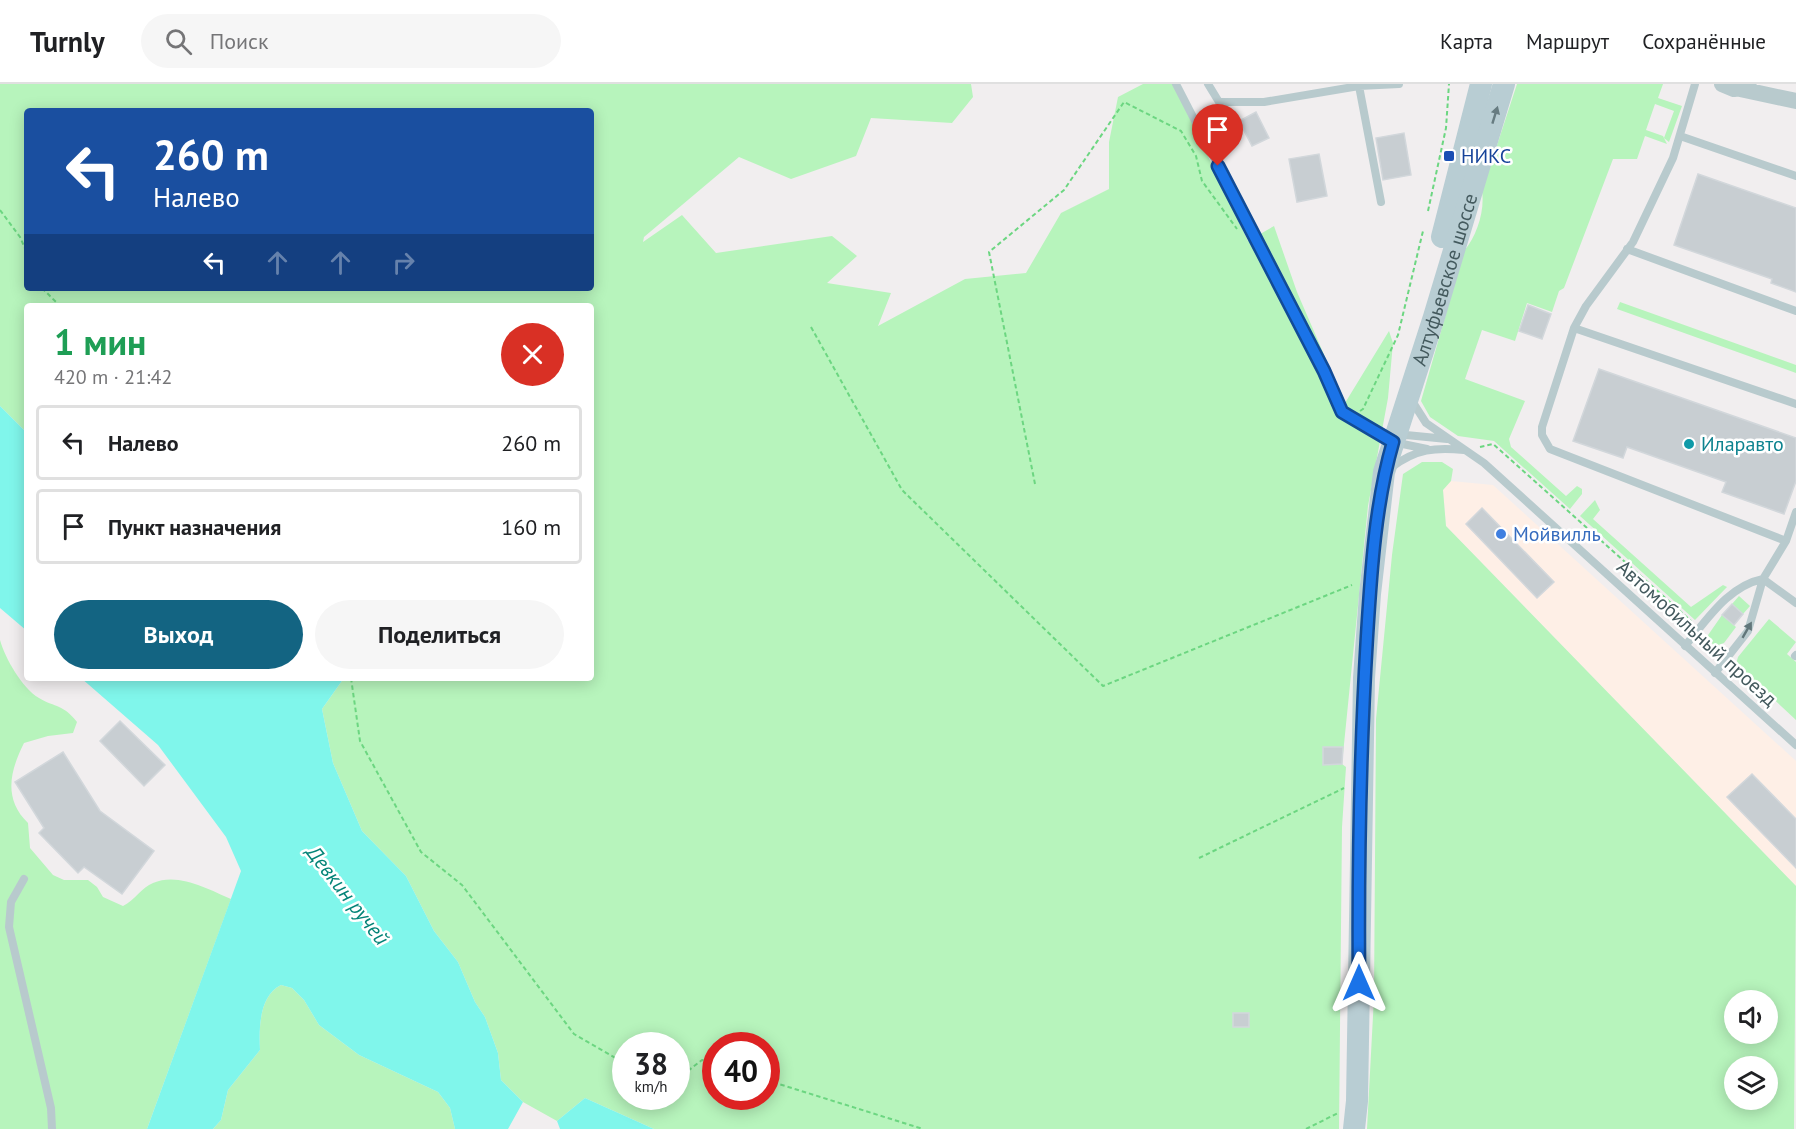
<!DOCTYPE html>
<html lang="ru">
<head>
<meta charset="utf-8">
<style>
	:root { --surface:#fff; --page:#f6f6f6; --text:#202124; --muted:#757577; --line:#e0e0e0; --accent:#136482 }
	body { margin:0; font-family:"PT Sans",sans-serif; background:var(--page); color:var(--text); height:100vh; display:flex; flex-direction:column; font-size:22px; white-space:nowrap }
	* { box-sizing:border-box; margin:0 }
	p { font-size:20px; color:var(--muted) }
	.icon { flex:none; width:33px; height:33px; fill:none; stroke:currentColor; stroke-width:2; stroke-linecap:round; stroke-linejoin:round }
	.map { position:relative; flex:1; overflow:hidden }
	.sheet { position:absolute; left:24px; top:219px; width:570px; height:378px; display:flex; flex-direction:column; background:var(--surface); border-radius:6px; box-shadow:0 3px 15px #0003 }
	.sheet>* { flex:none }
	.top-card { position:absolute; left:24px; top:24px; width:570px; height:183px; border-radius:6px; box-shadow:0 3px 15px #0003; background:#1a4fa0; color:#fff; overflow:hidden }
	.controls { position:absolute; left:1724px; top:906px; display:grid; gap:12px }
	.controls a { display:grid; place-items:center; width:54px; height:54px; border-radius:50%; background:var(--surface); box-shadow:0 3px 15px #0003; font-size:30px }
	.speed { position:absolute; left:612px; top:948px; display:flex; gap:12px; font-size:30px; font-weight:700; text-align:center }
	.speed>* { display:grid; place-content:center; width:78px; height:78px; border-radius:50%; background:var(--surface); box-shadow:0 3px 15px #0003; line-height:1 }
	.speed small { font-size:15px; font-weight:400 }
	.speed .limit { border:9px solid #d22; background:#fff; color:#111 }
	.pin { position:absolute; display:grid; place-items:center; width:51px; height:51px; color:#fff; margin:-62px -26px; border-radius:50% 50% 50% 0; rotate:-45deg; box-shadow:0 0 6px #0007 }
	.pin .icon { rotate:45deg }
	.me { position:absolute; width:66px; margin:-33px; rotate:0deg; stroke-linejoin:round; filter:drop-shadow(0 0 4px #0008) }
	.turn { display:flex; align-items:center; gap:21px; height:126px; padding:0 30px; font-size:27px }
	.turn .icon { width:78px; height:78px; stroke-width:2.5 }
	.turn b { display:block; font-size:42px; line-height:51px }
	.lanes { display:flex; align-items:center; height:57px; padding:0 30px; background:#0003; justify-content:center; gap:30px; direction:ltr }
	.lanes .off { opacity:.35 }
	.round { display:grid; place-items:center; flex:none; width:63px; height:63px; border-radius:32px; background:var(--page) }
	.head { display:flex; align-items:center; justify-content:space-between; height:102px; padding:0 30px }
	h1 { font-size:36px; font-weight:600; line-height:45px; color:#1e9e55 }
	.action { display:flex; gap:12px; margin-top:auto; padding:12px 30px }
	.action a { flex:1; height:69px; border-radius:36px; background:var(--accent); color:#fff; font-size:24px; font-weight:600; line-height:69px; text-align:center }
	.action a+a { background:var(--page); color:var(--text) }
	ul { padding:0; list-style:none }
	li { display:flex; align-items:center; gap:18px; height:75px; margin:0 12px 9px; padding:0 18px; border:3px solid var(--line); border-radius:6px }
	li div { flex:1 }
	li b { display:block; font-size:22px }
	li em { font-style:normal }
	header { display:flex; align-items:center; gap:36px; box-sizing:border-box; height:84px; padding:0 30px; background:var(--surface); border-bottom:2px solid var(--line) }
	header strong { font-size:28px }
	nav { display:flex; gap:33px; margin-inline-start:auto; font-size:21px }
	.search { width:420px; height:54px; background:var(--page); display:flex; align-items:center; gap:15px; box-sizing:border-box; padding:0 21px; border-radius:33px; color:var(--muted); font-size:22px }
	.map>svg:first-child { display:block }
	.commercial { fill:#feefe6 }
	.green { fill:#b7f4bc; fill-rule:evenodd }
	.water { fill:#80f6eb }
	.building { fill:#c8ced2; stroke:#d2d7db; stroke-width:1.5 }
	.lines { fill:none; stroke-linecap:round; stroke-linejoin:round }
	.path { stroke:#6cd681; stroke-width:2; stroke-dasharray:4.5 3; stroke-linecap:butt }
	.lane { stroke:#b8cacd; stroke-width:8 }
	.street { stroke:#b8cacd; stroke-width:16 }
	.secondary { stroke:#b8cdd3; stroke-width:22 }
	.oneway { fill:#677c81 }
	.oneway2 { fill:#61767a }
	.route-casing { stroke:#114b97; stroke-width:15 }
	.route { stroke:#1a73e8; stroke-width:10 }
	.transit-dot { fill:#1a4fb4; stroke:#fff; stroke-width:2 }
	.culture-dot { fill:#0f9aa8; stroke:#fff; stroke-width:2 }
	.shop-dot { fill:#3f7fe0; stroke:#fff; stroke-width:2 }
	.labels { text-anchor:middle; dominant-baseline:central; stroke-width:5; stroke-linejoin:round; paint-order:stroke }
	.transit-label { font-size:20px; fill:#164399; stroke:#fff; text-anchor:start }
	.street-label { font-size:20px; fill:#445a5e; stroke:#fff }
	.culture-label { font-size:20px; fill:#0d838f; stroke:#fff; text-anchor:start }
	.shop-label { font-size:20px; fill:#366cbe; stroke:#fff; text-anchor:start }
	.water-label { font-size:21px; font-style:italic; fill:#058478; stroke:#fff }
</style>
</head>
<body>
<header>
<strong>Turnly</strong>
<div class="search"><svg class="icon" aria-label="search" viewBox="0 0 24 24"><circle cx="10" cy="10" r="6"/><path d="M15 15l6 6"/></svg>Поиск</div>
<nav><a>Карта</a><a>Маршрут</a><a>Сохранённые</a></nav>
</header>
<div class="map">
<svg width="1796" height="1045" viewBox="0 0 1796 1045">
	<rect width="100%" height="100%" fill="#f1eeef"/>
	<path class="commercial" d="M 1451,397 L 1493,401 L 1796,677 L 1796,802 L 1446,442 L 1443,406 Z"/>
	<path class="green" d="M 0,0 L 971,0 L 973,13 L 952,39 L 871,34 L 856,72 L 791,95 L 739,73 L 644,153 L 643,158 L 682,131 L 716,169 L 832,152 L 857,172 L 827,199 L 891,209 L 878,242 L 965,195 L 1026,189 L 1061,129 L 1109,105 L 1109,58 L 1118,13 L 1143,0 L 1174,0 L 1248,157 L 1274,142 L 1297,208 L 1345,319 L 1389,247 L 1393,259 L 1388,314 L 1368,422 L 1342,680 L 1346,683 L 1342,743 L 1339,1045 L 654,1045 L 585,1014 L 557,1037 L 523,1018 L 501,996 L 498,969 L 485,933 L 475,918 L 458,878 L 434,847 L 406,792 L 362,747 L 333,679 L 322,625 L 344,594 L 591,594 L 591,222 L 27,222 L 27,349 L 0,322 ZM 27,27 L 591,27 L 591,204 L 27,204 ZM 626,962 L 676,962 L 676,1012 L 626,1012 ZM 716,962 L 766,962 L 766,1012 L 716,1012 Z
		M 1517,0 L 1663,0 L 1658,14 L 1682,22 L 1669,58 L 1664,54 L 1674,27 L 1655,20 L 1646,46 L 1663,52 L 1667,60 L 1645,52 L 1637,75 L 1613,75 L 1564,204 L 1559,207 L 1552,228 L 1527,219 L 1515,257 L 1482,246 L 1465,295 L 1525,317 L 1509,355 L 1511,363 L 1566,412 L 1577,402 L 1582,405 L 1582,410 L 1570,425 L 1494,357 L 1458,352 L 1430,333 L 1421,317 L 1464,167 C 1477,152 1485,126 1482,107 Z
		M 1620,218 L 1796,281 L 1796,289 L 1617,225 Z
		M 1422,378 L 1442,378 L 1453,385 L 1451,397 L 1443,406 L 1446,442 L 1796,802 L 1794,1045 L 1367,1045 L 1374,913 L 1376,635 L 1392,471 L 1403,390 ZM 1734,916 L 1767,916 L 1767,950 L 1734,950 ZM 1734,982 L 1767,982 L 1767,1016 L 1734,1016 Z
		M 1595,416 L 1600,426 L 1593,435 L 1691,523 L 1723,501 L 1727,503 L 1695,536 L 1580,432 Z
		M 1739,512 L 1750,522 L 1743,530 L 1732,520 Z
		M 1722,531 L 1736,543 L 1724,559 L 1715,562 L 1706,554 Z
		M 1769,535 L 1796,558 L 1787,570 L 1796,578 L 1796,636 L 1736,580 L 1738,573 Z
		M 0,556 C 5,574 22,604 39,614 C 56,624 63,620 77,638 L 73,649 L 48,652 L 24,659 C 10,687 3,715 28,739 L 30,764 L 53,791 L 64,796 L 88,796 L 97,803 L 103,813 L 123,822 C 135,816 142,803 153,799 C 178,788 208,805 231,815 L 147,1045 L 0,1045 Z
		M 281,901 L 292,904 L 304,916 L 319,941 L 359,971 L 438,1008 L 450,1024 L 455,1045 L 213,1045 L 221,1036 L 228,1006 L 260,966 C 259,944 259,912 281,901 Z"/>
	<path class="water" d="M 0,322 L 27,349 L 27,547 L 0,524 Z
		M 81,594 L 344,594 L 322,625 L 333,679 L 362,747 L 406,792 L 434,847 L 458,878 L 475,918 L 485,933 L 498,969 L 501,996 L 523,1018 L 508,1045 L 455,1045 L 450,1024 L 438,1008 L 359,971 L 319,941 L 304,916 L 292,904 L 281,901 C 259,912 259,944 260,966 L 228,1006 L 221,1036 L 213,1045 L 147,1045 L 241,787 L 226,753 L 158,661 Z
		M 585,1014 L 654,1045 L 560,1045 L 557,1037 Z"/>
	<path class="building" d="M 1256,28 L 1269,54 L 1252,62 L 1239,37 Z
		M 1404,49 L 1411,91 L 1383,96 L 1376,54 Z
		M 1319,70 L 1327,112 L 1297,118 L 1289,75 Z
		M 1698,90 L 1796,124 L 1796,208 L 1771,199 L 1772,195 L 1674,161 Z
		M 1528,221 L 1551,230 L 1542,255 L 1519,247 Z
		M 1599,285 L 1796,354 L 1796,397 L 1784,430 L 1722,408 L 1726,398 L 1627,363 L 1623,374 L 1573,357 Z
		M 1482,424 L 1554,498 L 1537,514 L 1466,440 Z
		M 1732,520 L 1743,530 L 1734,541 L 1722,531 Z
		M 120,637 L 165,681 L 144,702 L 100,657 Z
		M 1323,663 L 1343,663 L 1342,680 L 1323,681 Z
		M 63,668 L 100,727 L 154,767 L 122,810 L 84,783 L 78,789 L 39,749 L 44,744 L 15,698 Z
		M 1752,690 L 1796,735 L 1796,784 L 1727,713 Z
		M 1233,929 L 1249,929 L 1249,943 L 1233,943 Z"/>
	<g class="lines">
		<path class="path" d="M 0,126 L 20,153 L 27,169
			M 1428,127 L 1446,44 L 1449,0
			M 42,204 L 60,222
			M 811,243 L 902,406 L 1103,602 L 1352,501
			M 1360,327 L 1363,325 L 1398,251 L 1423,147
			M 1480,363 L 1493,360 L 1691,537
			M 1035,400 L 989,168 L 1064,106 L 1124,18 L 1181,47 L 1196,72 L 1202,97 L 1237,145
			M 351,594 L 360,657 L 421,768 L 462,801 L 574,950 L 626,980
			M 1199,774 L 1344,704
			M 676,996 L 702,976 L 716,980
			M 766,996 L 923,1045
			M 1306,1045 L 1338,1029"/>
		<path class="lane" d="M 1176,0 L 1324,287 L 1342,328 L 1393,358 L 1427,365
			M 1208,0 L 1219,18 L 1264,18 L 1359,2 L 1399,0
			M 1695,0 L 1673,74 L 1633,158 L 1586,222 L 1574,244 L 1542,343 L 1542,351 L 1550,365 L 1786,457
			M 1359,2 L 1381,118
			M 1680,52 L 1796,92
			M 1627,165 L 1796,227
			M 1574,244 L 1796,320
			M 1412,317 L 1426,339 L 1484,379 L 1796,661
			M 1398,355 L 1406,351 L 1447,355
			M 1392,383 C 1416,365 1435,363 1464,366
			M 1685,562 C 1707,536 1728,502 1763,495 L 1796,519
			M 1795,572 L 1796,571
			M 1715,589 L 1748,547 L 1763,495 L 1786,457 L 1796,428
			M 24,795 L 11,818 L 9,843 L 51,1024 L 52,1045"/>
		<path class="street" d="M 1722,0 L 1734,5 L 1749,3
			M 1740,5 L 1796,17"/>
		<g class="secondary">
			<path d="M 1442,153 L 1481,0"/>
			<path id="s1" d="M 1354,1045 L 1357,1017 L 1364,594 L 1370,510 L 1384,388 L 1434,233 L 1504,0"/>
		</g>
	</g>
	<defs><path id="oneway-solid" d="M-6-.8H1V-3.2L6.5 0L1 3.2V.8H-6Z" transform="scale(1.5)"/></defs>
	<use class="oneway" href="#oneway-solid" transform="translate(1495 31) rotate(-73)"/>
	<use class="oneway2" href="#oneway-solid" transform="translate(1747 546) rotate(-60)"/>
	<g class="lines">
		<defs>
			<path id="route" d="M 1218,82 L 1324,287 L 1342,328 L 1393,358 C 1375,420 1371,488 1367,552 C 1360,668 1358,783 1359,899"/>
		</defs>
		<use href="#route" class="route-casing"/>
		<use href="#route" class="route"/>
	</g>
	<rect class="transit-dot" x="1443" y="66" width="12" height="12" rx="3"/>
	<circle class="culture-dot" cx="1689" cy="360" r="6"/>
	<circle class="shop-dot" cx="1501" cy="450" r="6"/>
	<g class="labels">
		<g class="transit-label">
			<text x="1461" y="72">НИКС</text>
		</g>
		<g class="street-label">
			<text stroke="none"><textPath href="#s1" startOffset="860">Алтуфьевское шоссе</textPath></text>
			<text transform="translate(1697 549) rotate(42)">Автомобильный проезд</text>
		</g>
		<g class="culture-label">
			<text x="1701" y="360">Иларавто</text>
		</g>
		<g class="shop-label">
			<text x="1513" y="450">Мойвилль</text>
		</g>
		<g class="water-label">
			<text transform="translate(348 811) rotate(52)">Девкин ручей</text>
		</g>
	</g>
</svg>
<div class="controls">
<a><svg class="icon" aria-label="sound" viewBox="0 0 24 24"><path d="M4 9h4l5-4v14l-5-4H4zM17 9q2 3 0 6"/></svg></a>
<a><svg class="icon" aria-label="layers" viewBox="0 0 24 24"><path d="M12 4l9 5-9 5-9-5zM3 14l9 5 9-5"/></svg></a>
</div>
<div class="speed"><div>38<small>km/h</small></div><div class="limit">40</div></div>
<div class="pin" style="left:1218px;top:82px;background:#d93025"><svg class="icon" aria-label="arrive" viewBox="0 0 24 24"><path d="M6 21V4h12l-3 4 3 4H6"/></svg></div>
<svg class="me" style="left:1359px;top:899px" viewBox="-20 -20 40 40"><path d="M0-17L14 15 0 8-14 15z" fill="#1a73e8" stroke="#fff" stroke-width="4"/></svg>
<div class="top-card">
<div class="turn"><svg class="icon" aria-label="left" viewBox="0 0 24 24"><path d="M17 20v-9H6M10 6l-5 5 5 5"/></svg><div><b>260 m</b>Налево</div></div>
<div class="lanes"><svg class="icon" aria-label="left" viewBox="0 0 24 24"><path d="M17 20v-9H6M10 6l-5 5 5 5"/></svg><svg class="icon off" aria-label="ahead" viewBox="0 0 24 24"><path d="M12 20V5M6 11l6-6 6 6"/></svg><svg class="icon off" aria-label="ahead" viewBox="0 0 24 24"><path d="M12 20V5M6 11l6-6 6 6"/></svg><svg class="icon off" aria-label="right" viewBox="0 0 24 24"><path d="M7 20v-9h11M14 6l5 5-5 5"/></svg></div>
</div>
<section class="sheet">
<div class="head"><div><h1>1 мин</h1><p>420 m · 21:42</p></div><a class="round" style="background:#d93025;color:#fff"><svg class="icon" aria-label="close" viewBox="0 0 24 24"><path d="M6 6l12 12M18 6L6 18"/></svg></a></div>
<ul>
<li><svg class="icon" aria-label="left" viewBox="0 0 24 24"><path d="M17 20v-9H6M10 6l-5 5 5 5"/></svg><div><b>Налево</b></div><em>260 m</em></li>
<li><svg class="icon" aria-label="arrive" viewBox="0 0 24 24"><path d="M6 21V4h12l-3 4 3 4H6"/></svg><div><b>Пункт назначения</b></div><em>160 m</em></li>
</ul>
<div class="action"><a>Выход</a><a>Поделиться</a></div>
</section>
</div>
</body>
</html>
